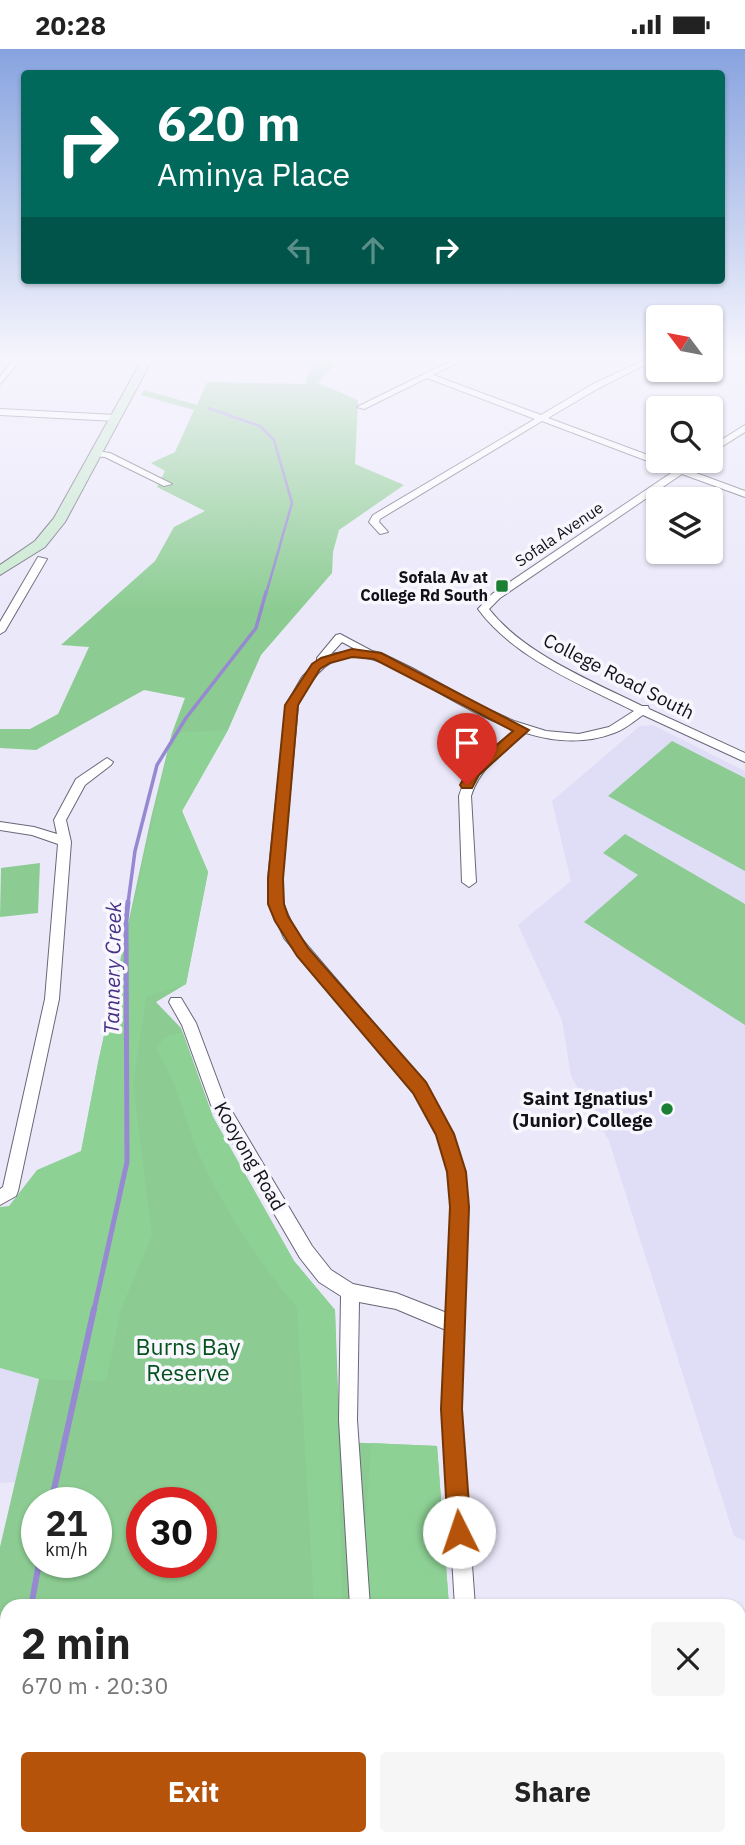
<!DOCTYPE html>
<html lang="en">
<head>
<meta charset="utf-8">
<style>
	:root { --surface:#fff; --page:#f6f6f6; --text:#222; --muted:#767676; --accent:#b45309 }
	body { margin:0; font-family:"IBM Plex Sans",sans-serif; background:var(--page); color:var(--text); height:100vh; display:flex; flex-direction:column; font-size:26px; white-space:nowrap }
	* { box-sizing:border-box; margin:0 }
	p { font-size:23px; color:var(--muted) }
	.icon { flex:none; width:38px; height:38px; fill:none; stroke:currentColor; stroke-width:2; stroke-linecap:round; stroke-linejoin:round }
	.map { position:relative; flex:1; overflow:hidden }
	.details { position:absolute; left:0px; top:1550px; width:746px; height:247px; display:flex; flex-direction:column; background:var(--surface); border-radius:21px 21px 0 0; box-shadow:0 2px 5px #0004 }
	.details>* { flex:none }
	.hud { position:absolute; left:21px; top:21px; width:704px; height:214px; border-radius:7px; box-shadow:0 2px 5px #0004; background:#00695c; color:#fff; overflow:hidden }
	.needle { width:46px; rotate:302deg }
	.buttons { position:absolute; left:646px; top:256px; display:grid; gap:14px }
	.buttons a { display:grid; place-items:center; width:77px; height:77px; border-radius:7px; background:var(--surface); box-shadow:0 2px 5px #0004; font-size:35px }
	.speed { position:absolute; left:21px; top:1438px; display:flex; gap:14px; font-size:35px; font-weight:700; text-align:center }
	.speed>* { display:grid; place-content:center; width:91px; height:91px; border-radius:50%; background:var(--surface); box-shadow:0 2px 5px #0004; line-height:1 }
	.speed small { font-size:18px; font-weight:400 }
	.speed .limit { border:10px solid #d22; background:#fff; color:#111 }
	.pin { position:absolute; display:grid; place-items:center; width:60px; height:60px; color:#fff; margin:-72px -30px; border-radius:50% 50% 50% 0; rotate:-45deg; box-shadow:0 0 7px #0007 }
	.pin .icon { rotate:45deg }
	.me { position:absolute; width:77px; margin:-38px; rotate:356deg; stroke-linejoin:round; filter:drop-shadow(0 0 5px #0008) }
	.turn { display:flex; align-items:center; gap:24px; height:147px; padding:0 21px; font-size:32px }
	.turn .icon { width:91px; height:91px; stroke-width:2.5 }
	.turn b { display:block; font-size:49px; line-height:60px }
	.lanes { display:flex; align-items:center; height:66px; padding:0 21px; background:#0003; justify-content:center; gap:35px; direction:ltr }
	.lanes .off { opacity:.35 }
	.round { display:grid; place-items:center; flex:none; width:74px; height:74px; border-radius:7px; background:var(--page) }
	.head { display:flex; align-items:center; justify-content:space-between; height:119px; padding:0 21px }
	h1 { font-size:42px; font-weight:800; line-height:52px }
	.cta { display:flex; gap:14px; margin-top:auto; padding:14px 21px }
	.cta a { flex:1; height:80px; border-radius:7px; background:var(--accent); color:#fff; font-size:28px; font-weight:800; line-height:80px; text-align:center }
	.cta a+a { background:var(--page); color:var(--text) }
	.status { display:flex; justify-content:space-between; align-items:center; height:49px; padding:0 35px; background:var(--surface); direction:ltr }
	.status svg { height:19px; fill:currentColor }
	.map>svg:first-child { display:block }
	.built { fill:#e0ddf6 }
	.green { fill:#8ccc92; fill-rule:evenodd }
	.forest { fill:#8ed195 }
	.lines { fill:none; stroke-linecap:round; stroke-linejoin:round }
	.stream-far3 { stroke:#9689d2; stroke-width:2.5 }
	.stream-far2 { stroke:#9689d2; stroke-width:3.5 }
	.stream-far1 { stroke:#9689d2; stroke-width:5 }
	.stream { stroke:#9689d2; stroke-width:6 }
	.street-casing { stroke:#696777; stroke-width:2 }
	.secondary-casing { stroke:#696777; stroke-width:2 }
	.street { fill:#fff; fill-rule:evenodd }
	.secondary { fill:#c8e9ce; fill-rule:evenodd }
	.route { fill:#b45309; stroke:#753606; stroke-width:2 }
	.poi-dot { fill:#1b8034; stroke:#f8f7fe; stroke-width:2.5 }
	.labels { text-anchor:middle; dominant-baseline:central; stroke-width:7; stroke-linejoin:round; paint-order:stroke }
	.far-street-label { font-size:16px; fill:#121117; stroke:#f8f7fe }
	.far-poi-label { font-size:16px; font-weight:bold; fill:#121117; stroke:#f8f7fe; text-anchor:end }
	.street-label { font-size:19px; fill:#121117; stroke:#f8f7fe }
	.poi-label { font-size:19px; font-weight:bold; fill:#121117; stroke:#f8f7fe; text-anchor:end }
	.water-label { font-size:21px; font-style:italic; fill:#483086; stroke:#f8f7fe }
	.near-park-label { font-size:23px; fill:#04511b; stroke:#f8f7fe }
</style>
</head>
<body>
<div class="status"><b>20:28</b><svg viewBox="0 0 49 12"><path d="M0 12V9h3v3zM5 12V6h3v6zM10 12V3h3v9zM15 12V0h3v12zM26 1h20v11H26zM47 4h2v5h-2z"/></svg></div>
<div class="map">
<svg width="745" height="1796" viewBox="0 0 745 1796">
	<rect width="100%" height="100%" fill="#ebe8fa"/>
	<path class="built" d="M 653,676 L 745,722 L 745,1492 L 734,1487 L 609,1092 L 571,1027 L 562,971 L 518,876 L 571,832 L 552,752 L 640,677 Z
		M 0,1319 L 39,1330 L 15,1433 L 0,1434 Z"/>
	<path class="green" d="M 313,309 L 342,309 L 318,334 L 358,351 L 355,415 L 404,436 L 339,481 L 333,503 L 332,524 L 261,606 L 228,681 L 182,762 L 208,823 L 186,935 L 156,953 L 181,979 L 213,1068 L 294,1212 L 335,1261 L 340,1393 L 437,1397 L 449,1557 L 7,1558 L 7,1773 L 5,1763 L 0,1762 L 0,1498 L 39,1330 L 98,1014 L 151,769 L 172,684 L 185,649 L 144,641 L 36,701 L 0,699 L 0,680 L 30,680 L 58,665 L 89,598 L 61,596 L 155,512 L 174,478 L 205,462 L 157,438 L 165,422 L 151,414 L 175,403 L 194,361 L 141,346 L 144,341 L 197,356 L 207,333 L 305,335 ZM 37,1454 L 96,1454 L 96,1514 L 37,1514 ZM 142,1454 L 201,1454 L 201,1514 L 142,1514 Z
		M 672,692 L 745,729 L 745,822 L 608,747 Z
		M 625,785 L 745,855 L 745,976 L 584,873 L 638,826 L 603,804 Z
		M 40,814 L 38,864 L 0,868 L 1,819 Z
		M 10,1790 L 483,1790 L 479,1796 L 11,1796 Z"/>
	<path class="forest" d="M 228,681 L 182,762 L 208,823 L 186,935 L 146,948 L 133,1037 L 152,1186 L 121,1260 L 106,1332 L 39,1330 L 0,1319 L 0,1158 L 9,1157 L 37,1121 L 81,1102 L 98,1014 L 172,684 Z
		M 183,984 L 213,1068 L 294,1212 L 335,1261 L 342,1557 L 314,1557 L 297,1258 C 261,1217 221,1155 199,1105 C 184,1069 178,1035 157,1002 C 161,987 169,986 183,984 Z
		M 371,1394 L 437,1397 L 449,1557 L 361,1558 Z
		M 351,1790 L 483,1790 L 479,1796 L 351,1796 Z"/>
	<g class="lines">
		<path class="stream-far3" d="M 208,359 L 260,377 L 274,391 L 292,454 L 266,545"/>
		<path class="stream-far2" d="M 128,854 L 135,802 L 157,716 L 186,669 L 256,579 L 266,543"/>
		<path class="stream-far1" d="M 94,1261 L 127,1113 L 126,872 L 128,853"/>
		<path class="stream" d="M 51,1454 L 94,1260
			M 31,1558 L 39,1514
			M 0,1724 L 7,1686
			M 0,1731 L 7,1732"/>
		<defs>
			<path id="street" d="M 14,309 L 22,309 L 0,335 L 0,328 Z
				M 457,309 L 467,309 L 433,326 L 541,366 L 593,335 L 649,309 L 658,309 L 599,339 L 548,369 L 680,418 L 690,411 L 700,411 L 688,421 L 745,442 L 745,448 L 682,425 L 500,549 L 489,560 C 524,605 592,632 642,657 L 648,657 L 649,660 L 745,704 L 745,713 L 643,666 C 634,672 624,681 614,684 C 585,695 555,693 526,684 C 504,702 480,718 471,747 L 476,833 L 469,838 L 462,833 L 459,747 C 468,716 492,700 516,680 C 485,671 457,654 429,638 C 373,606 333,582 298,656 L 282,830 L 283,854 L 295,882 L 425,1034 L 453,1085 L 465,1123 L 468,1158 L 461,1360 L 475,1558 L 455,1558 L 443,1360 L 446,1281 L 396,1260 L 359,1253 L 357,1371 L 370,1558 L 350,1558 L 339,1371 L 341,1247 L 319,1233 L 300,1209 L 211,1056 L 182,976 L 169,953 L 171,949 L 181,949 L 196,974 L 224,1049 L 312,1197 L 331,1221 L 353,1235 L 396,1244 L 447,1264 L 452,1158 L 449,1123 L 437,1086 L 415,1044 L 284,889 L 269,854 L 268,830 L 286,656 L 302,628 L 317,613 L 317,609 L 336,586 L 340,585 L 372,602 L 381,604 L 412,619 L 479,656 L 514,672 L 546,682 L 579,685 L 609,678 L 634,662 C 580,635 514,609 478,560 L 492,545 L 674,422 L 542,372 L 380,470 L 379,473 L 388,483 L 380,485 L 369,473 L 373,466 L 535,370 L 427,329 L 364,360 L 357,358 ZM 342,593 L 357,601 L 331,605 Z
				M 0,360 L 116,366 L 120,369 L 116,372 L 0,366 Z
				M 745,376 L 745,383 L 710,405 L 710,398 Z
				M 96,402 L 110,404 L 172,435 L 164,437 L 105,408 L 93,407 L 92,405 Z
				M 38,508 L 47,510 L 5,582 L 0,585 L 0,573 Z
				M 107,709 L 113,713 L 111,716 L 85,736 L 66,771 L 71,793 L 59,950 L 18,1142 L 16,1147 L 0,1156 L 0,1140 L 3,1138 L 45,950 L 58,795 L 32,786 L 0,781 L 0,773 L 34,778 L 57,785 L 54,771 L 76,730 Z
				M 305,1790 L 329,1790 L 328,1796 L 304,1796 Z
				M 501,1790 L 526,1790 L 529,1796 L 504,1796 Z"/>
			<path id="secondary" d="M 143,309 L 153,309 L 65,473 L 45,498 L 0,526 L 0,516 L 35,492 L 54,469 Z"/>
		</defs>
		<use href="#street" class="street-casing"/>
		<use href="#secondary" class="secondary-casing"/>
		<use href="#street" class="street"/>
		<use href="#secondary" class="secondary"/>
	</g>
	<linearGradient id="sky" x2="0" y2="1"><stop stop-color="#87a3df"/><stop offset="0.55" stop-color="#f6f5fd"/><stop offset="1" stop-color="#f6f5fd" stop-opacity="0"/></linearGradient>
	<rect width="745" height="560" fill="url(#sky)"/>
	<path class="route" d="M 352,600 L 381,604 L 529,681 L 479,726 L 472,739 L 462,739 L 460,736 L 469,720 L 513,682 L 374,610 L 352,608 L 330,614 L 320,620 L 298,656 L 283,830 L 284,855 L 288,867 L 308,899 L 426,1033 L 454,1085 L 466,1123 L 469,1158 L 462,1360 L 471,1483 L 467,1491 L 459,1494 L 451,1491 L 448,1483 L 441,1360 L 450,1158 L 447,1123 L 436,1086 L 413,1044 L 297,907 L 275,872 L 268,855 L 268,830 L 285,656 L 312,615 L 321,609 Z"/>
	<g class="poi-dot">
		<rect x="495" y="530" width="14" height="14" rx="3.5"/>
		<circle cx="667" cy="1060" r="7"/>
	</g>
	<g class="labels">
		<g class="far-street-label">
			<text transform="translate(559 485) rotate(-34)">Sofala Avenue</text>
		</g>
		<g class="far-poi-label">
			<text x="488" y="528">Sofala Av at<tspan x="488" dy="18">College Rd South</tspan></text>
		</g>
		<g class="street-label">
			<text transform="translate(619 627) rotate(27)">College Road South</text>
			<text transform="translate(250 1107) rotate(60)">Kooyong Road</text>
		</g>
		<g class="poi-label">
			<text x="653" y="1049">Saint Ignatius'<tspan x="653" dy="22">(Junior) College</tspan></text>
		</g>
		<g class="water-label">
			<text transform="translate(112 919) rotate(-89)">Tannery Creek</text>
		</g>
		<g class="near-park-label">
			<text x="188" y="1297">Burns Bay<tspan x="188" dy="26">Reserve</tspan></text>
		</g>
	</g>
</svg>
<div class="buttons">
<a><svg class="needle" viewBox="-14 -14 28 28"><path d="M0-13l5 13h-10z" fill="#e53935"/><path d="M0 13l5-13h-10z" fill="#767676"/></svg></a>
<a><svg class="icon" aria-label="search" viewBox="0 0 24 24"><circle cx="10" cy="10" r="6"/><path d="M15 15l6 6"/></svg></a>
<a><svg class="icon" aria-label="layers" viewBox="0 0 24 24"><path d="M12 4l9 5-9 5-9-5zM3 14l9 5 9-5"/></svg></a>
</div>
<div class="speed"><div>21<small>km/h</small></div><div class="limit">30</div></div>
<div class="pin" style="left:467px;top:736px;background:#d93025"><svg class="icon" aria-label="arrive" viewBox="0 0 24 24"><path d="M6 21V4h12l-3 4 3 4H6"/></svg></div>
<svg class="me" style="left:459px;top:1483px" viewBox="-20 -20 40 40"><circle r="19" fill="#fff"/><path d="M0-13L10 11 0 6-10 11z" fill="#b45309"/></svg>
<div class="hud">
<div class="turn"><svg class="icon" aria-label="right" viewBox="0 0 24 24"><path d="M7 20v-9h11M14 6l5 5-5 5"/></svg><div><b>620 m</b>Aminya Place</div></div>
<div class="lanes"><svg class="icon off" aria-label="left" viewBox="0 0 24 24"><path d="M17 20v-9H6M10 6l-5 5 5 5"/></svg><svg class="icon off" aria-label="ahead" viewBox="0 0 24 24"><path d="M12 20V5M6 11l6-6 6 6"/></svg><svg class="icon" aria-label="right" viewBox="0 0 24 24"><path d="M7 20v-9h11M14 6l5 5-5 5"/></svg></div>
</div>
<section class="details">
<div class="head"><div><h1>2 min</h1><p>670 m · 20:30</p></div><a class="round"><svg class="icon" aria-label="close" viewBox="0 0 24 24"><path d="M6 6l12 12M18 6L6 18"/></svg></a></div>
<div class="cta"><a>Exit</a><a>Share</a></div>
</section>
</div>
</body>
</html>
